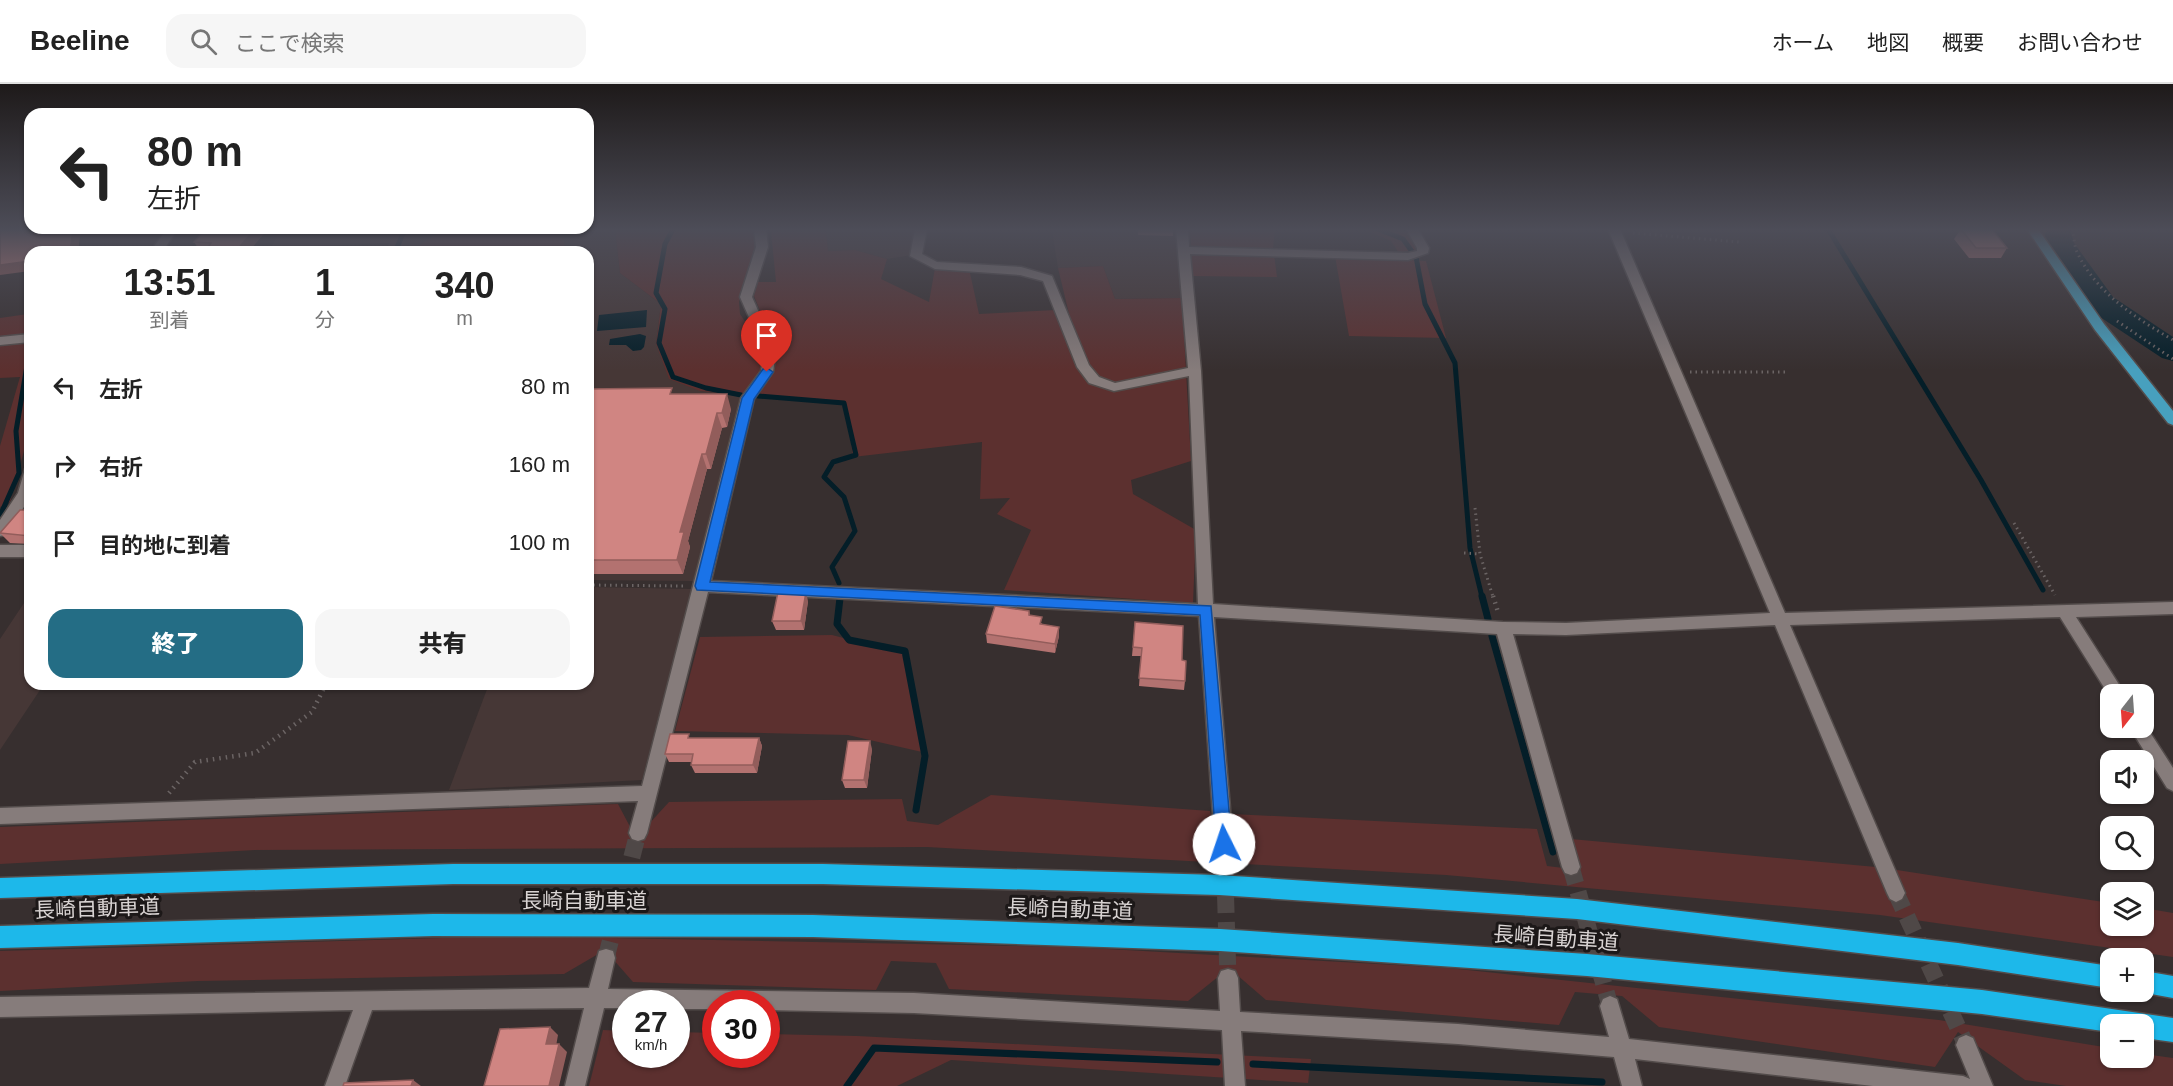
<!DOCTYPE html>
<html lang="ja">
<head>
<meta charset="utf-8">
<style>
	:root { --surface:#fff; --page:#f6f6f6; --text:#222; --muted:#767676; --line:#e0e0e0; --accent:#246d85 }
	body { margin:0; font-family:Arial,"Noto Sans JP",sans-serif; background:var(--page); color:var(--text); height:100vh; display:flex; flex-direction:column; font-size:22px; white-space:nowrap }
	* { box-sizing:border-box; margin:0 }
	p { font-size:20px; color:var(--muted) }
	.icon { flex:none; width:33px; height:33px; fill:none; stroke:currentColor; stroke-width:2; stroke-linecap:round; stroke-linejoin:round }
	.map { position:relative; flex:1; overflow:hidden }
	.drawer { position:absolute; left:24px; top:162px; width:570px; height:444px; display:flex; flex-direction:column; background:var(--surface); border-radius:18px; box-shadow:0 2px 4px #0004 }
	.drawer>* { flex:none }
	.banner { position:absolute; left:24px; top:24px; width:570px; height:126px; border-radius:18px; box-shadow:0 2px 4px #0004; background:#fff; color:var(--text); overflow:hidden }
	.needle { width:39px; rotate:197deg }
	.fabs { position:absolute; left:2100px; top:600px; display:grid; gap:12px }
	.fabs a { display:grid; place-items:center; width:54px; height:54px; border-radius:12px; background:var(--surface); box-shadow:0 2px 4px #0004; font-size:30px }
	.speed { position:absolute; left:612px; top:906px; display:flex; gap:12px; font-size:30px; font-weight:700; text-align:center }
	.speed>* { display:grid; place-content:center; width:78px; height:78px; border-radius:50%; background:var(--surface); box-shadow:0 2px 4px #0004; line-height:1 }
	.speed small { font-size:15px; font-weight:400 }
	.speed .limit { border:9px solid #d22; background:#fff; color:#111 }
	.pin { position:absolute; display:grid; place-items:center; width:51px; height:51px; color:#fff; margin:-62px -26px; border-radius:50% 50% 50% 0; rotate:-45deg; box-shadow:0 0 6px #0007 }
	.pin .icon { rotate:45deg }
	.me { position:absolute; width:66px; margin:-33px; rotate:356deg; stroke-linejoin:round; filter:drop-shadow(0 0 4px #0008) }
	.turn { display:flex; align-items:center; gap:21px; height:126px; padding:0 24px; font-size:27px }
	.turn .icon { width:78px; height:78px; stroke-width:2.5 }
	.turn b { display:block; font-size:42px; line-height:51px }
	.eta { display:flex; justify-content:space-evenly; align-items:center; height:102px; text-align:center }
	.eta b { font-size:36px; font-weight:800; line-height:42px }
	.primary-button { display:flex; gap:12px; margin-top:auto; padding:12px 24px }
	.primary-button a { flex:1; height:69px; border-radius:18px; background:var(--accent); color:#fff; font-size:24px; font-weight:800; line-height:69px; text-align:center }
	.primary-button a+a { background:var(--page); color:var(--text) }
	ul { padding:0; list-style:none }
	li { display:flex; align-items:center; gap:18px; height:78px; padding:0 24px }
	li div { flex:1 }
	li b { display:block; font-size:22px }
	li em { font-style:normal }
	header { display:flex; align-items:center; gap:36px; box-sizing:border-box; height:84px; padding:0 30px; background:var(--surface); border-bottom:2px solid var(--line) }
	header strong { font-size:28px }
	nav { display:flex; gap:33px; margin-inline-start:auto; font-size:21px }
	.search { width:420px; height:54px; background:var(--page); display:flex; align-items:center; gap:15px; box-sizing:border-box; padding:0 21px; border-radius:18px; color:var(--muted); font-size:22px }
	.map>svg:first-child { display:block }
	.built { fill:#463736 }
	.green { fill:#5c302f }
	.water { fill:#041e28 }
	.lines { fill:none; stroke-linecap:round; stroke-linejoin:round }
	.stream-far1 { stroke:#041e28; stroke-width:5 }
	.stream { stroke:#041e28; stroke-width:7 }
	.river { fill:#041e28; fill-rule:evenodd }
	.minor-tunnel { stroke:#4f4847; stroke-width:17; stroke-dasharray:17 9; stroke-linecap:butt }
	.minor-casing { stroke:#534c4b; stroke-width:3 }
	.major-casing { stroke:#534c4b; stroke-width:3 }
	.highway-casing { stroke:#534c4b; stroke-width:3 }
	.path-far1 { stroke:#6b6464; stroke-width:3; stroke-dasharray:1.5 4; stroke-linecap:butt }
	.path { stroke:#6b6464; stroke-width:4.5; stroke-dasharray:1.5 5; stroke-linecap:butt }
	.minor { fill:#867c7b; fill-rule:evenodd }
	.major { fill:#47a0be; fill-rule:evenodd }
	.highway { fill:#1db8ea; fill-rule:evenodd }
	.wall { fill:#b37270 }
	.shaded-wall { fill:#925d5b }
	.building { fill:#d08582; stroke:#925d5b; stroke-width:1.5 }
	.route { fill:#1a73e8; stroke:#114b97; stroke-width:1.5 }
	.labels { text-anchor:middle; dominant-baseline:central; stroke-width:6; stroke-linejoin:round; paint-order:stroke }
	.near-street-label { font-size:21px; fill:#d8d3d2; stroke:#1c1818 }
</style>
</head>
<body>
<header>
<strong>Beeline</strong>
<div class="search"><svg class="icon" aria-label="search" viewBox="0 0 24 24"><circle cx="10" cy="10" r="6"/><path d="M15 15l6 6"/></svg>ここで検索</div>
<nav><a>ホーム</a><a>地図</a><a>概要</a><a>お問い合わせ</a></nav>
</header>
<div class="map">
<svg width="2173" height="1002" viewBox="0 0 2173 1002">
	<rect width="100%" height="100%" fill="#372f2f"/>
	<path class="built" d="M 281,145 L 615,145 L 620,189 L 661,220 L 656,260 L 700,307 L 741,311 L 693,497 L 588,496 L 588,168 L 386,168 L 389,159 L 271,164 Z
		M 826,145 L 917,145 L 912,171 L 887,175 L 855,166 L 828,167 Z
		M 1052,145 L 1178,145 L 1182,214 L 1115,215 L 1103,182 L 1058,184 Z
		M 588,503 L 692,505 L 642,696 L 449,706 L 489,600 L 588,600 Z
		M 30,510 L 30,600 L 44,600 L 0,666 L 0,555 Z"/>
	<path class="green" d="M 445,145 L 553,145 L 563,155 L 567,168 L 415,168 L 421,160 Z
		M 615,145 L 755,145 L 757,165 L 739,218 L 740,230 L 764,266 L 763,289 L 741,311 L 700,307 L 669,295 L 656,260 L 661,220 L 620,189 Z
		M 788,145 L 826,145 L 828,167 L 855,166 L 887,175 L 881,195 L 929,218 L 935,184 L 970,189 L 979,230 L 1056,226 L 1083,288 L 1058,184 L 1103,182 L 1115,215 L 1182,214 L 1191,377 L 1131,396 L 1133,410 L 1196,446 L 1193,519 L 1004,506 L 1031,446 L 997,430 L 1010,414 L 980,415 L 982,358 L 853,373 L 845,318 L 759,311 L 771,289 L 776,266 L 754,212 L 758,198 L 776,198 L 771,147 Z
		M 1190,145 L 1275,145 L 1273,164 L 1191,162 Z
		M 1365,145 L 1394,145 L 1407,148 L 1419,165 L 1399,169 L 1391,157 Z
		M 1191,167 L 1274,170 L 1277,193 L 1192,192 Z
		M 1335,172 L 1426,177 L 1446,254 L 1349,252 Z
		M 28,230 L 26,256 L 30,256 L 30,345 L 10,418 L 0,423 L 0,362 L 20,293 L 0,294 L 0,234 Z
		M 832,551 L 905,570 L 922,668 L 848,651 L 675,647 L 700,553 Z
		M 991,711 L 1210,727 L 1222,771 L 1232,730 L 1537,745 L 1547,782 L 1580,786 L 1571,755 L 1876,783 L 1896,815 L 1897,786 L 2110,819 L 2110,842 L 2144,842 L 2144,824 L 2173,829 L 2173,873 L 1880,831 L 1446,791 L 927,763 L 255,766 L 0,780 L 0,743 L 618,720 L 636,754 L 669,718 L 902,715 L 907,737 L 938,741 Z
		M 511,852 L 1072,863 L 1449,884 L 1939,936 L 2110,964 L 2110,974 L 2144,974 L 2144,970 L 2173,974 L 2173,1002 L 2066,1002 L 2025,996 L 1958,948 L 1935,983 L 1659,943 L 1622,912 L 1575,908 L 1559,941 L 1266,916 L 1229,884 L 1188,917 L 949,905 L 936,879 L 891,877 L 876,906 L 633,898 L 605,866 L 564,890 L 198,897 L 0,907 L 0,867 Z
		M 603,946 L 625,947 L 626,970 L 676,970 L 677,948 L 715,949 L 716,970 L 766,970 L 767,950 L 857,952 L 1311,975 L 1308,999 L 951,976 L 897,1002 L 589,1002 Z"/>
	<path class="water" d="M 647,226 L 646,243 L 597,247 L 599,231 Z
		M 640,250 L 646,252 L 644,263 L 641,266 L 633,267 L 626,261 L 609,261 L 610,255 Z"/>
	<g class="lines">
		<path class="stream-far1" d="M 673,145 L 665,160 L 656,209 L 665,225 L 659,259 L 673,293 L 706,304 L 741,311
			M 1378,145 L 1403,155 L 1416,173 L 1425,220 L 1455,279 L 1470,464 L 1482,513
			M 1828,145 L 1981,396 L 2043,506
			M 395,168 L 405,145
			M 30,206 L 30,212
			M 758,312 L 844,319 L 856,371 L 833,378 L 824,393 L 844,413 L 855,447 L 832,483 L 839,499
			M 0,432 L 19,389 L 16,347 L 30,264"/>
		<path class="stream" d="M 1482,512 L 1488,535
			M 840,514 L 837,540 L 849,556 L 905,567 L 925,672 L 916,726
			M 1492,552 L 1553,768
			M 1253,980 L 1602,998
			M 847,1002 L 874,964 L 1217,978"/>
		<path class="river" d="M 2048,145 L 2070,145 L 2074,159 L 2113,213 L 2173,253 L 2173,277 L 2162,274 L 2091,227 L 2046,159 L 2045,150 Z"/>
		<path class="minor-tunnel" d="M 1224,760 L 1228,894
			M 1571,783 L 1610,922
			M 1896,809 L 1966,961
			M 606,874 L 638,749"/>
		<defs>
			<path id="minor" d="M 167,145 L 178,145 L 162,168 L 150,168 Z
				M 754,145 L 766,145 L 768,163 L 752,213 L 776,267 L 773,288 L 754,315 L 711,497 L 1198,520 L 1189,292 L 1114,307 L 1089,299 L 1077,283 L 1043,197 L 1020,191 L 935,185 L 910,172 L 915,145 L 927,145 L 922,170 L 937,178 L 1021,183 L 1052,192 L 1089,281 L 1099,293 L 1115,299 L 1188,284 L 1176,145 L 1188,145 L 1189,163 L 1408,169 L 1417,167 L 1417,164 L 1406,145 L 1418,145 L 1429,164 L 1428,169 L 1408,176 L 1190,170 L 1201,287 L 1213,520 L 1503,538 L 1566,539 L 1770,529 L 1608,145 L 1620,145 L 1785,529 L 2173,518 L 2173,530 L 2076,533 L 2125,610 L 2110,610 L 2110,613 L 2060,533 L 1790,541 L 1905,809 L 1902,815 L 1896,818 L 1890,815 L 1887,809 L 1775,541 L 1566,551 L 1513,550 L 1580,783 L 1577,789 L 1571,791 L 1565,789 L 1562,783 L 1497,550 L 1214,533 L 1233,760 L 1230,766 L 1224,768 L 1218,766 L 1215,760 L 1199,532 L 708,508 L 647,749 L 644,755 L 638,757 L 632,755 L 629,749 L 638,717 L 0,740 L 0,724 L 642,702 L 741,314 L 761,287 L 764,267 L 740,213 L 756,163 Z
				M 30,250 L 30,258 L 0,261 L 0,253 Z
				M 30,384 L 30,414 L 5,451 L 0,452 L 0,436 L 18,409 L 25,385 Z
				M 0,461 L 30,461 L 30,473 L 0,473 Z
				M 2144,639 L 2173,684 L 2173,707 L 2167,704 L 2130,644 L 2144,644 Z
				M 606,865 L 613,867 L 615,874 L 608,905 L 914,909 L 1220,927 L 1218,894 L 1221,887 L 1228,885 L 1235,887 L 1238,894 L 1240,928 L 1458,940 L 1609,953 L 1600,922 L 1603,915 L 1610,912 L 1617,915 L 1629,955 L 1963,992 L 1970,995 L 1956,961 L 1959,954 L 1966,951 L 1973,954 L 1993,1002 L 1873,1002 L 1635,975 L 1642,1002 L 1622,1002 L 1614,973 L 1458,960 L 1241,947 L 1245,1002 L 1225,1002 L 1222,946 L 914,929 L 766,926 L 766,920 L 716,920 L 716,925 L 676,925 L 676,920 L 626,920 L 626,924 L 604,924 L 585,1002 L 565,1002 L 584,924 L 372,926 L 345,1002 L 325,1002 L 353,926 L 0,933 L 0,913 L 589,904 L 599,867 Z"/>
			<path id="major" d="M 2027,145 L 2038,145 L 2104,240 L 2173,327 L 2173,341 L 2168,339 L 2095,246 Z"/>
			<path id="highway" d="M 453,780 L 823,780 L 1219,791 L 1577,815 L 1958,859 L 2110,882 L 2110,904 L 1958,881 L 1577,835 L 1219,811 L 823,800 L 453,800 L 0,814 L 0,794 Z
				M 433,830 L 813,831 L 1220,845 L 1587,870 L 1982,906 L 2173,934 L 2173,958 L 2144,954 L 2144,940 L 2110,940 L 2110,948 L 1982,930 L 1587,892 L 1220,867 L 813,853 L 433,852 L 0,864 L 0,842 Z
				M 2144,887 L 2173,892 L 2173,914 L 2140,908 L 2144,908 Z"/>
		</defs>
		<use href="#minor" class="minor-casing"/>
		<use href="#major" class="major-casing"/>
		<use href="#highway" class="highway-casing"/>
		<path class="path-far1" d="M 2072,145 C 2074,152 2074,161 2077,168 C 2096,209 2136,234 2173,256
			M 1633,149 L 1739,158
			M 2117,237 L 2173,275
			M 1690,288 L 1787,288
			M 1475,424 L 1480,470 L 1493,513
			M 2014,439 L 2055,511
			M 1464,469 L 1480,470
			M 588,501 L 683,502"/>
		<path class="path" d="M 1493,512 L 1498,528
			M 169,709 L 195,678 L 255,669 L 312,628 L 326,600"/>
		<use href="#minor" class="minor"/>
		<use href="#major" class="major"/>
		<use href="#highway" class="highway"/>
	</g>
	<path class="wall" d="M 201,145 L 268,145 L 248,168 L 200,167 L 194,158 L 200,151 L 198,148 Z
		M 1138,145 L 1173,145 L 1173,152 L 1138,151 Z
		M 1961,145 L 2007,164 L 2001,174 L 1969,174 L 1954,155 Z
		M 588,305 L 674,310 L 731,325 L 727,343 L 722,344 L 711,385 L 707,385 L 688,457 L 690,463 L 683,490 L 588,490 Z
		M 30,426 L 30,460 L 10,459 L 0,449 Z
		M 808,517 L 804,546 L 776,546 L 772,537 Z
		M 1029,527 L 1030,531 L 1059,552 L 1055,569 L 987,559 L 986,550 Z
		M 1135,538 L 1182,576 L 1185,597 L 1184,606 L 1139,602 L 1141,572 L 1132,572 Z
		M 691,654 L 759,654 L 762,662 L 757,689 L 695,689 L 691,681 L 692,678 L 669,678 L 665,670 Z
		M 872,665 L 867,704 L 845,704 L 842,696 Z"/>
	<path class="shaded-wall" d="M 73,145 L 81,145 L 78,168 L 70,168 Z
		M 255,145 L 268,145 L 248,168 L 235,168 Z
		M 30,177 L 30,187 L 0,191 L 0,181 Z
		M 727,310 L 731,325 L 727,343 L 722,329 Z
		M 717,329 L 722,344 L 711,385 L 706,370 Z
		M 702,370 L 707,385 L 688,457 L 690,463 L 683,490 L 677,476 L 680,448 Z
		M 806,508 L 808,517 L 804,546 L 801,537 Z
		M 1059,543 L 1059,552 L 1055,569 L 1055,560 Z
		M 759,654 L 762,662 L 757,689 L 753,681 Z
		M 870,657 L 872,665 L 867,704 L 864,696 Z
		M 550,943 L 558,951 L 555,968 L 546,960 Z
		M 559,960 L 567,968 L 559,1002 L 549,1002 Z
		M 413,996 L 421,1002 L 411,1002 Z"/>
	<path class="building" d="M 0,145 L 73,145 L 70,168 L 30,168 L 30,177 L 0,181 Z
		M 201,145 L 255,145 L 235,168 L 205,168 L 211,159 L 194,158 L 203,148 L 198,148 Z
		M 1961,145 L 1992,145 L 2007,164 L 1976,164 Z
		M 672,304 L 670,310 L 727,310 L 722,329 L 717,329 L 706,370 L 702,370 L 680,448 L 684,448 L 677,476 L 588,476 L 588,305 Z
		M 20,426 L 30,426 L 30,452 L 0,449 Z
		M 778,508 L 806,508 L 801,537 L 772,537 Z
		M 995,522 L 1029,527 L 1029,531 L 1042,533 L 1040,540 L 1059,543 L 1055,560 L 986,550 Z
		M 1135,538 L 1183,542 L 1182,576 L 1186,577 L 1185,597 L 1139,594 L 1142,564 L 1133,563 Z
		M 670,650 L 689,650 L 688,654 L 759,654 L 753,681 L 691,681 L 693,670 L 665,670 Z
		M 848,657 L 870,657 L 864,696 L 842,696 Z
		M 550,943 L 546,960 L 559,960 L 549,1002 L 484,1002 L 500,945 Z
		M 413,996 L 411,1002 L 343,1002 L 344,999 Z"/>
	<linearGradient id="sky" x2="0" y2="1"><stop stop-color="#1e1a1a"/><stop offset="0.51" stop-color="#4d4d58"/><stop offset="1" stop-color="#4d4d58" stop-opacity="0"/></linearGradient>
	<rect width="2173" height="286" fill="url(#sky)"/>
	<path class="route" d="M 767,284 L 773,288 L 754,315 L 710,498 L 1211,522 L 1232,760 L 1230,765 L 1224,767 L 1218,765 L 1216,760 L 1200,531 L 697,506 L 695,502 L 742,314 L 763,285 Z"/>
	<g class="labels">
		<g class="near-street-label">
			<text x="584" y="816">長崎自動車道</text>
			<text transform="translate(97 824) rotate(-2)">長崎自動車道</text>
			<text transform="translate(1070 825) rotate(2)">長崎自動車道</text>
			<text transform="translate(1556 854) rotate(4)">長崎自動車道</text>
		</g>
	</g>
</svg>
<div class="fabs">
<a><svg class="needle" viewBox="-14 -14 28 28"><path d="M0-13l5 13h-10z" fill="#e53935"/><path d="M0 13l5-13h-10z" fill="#767676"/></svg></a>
<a><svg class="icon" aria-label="sound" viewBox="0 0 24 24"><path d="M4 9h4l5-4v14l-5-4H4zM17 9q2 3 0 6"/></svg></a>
<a><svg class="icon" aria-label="search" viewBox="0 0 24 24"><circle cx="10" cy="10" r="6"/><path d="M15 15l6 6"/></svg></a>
<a><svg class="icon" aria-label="layers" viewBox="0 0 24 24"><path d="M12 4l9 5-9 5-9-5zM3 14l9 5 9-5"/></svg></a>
<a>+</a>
<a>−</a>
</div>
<div class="speed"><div>27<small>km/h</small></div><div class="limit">30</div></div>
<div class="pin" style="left:767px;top:288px;background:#d93025"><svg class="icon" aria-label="arrive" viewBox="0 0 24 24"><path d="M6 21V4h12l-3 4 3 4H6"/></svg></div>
<svg class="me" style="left:1224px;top:760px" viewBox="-20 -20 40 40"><circle r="19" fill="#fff"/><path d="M0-13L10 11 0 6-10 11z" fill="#1a73e8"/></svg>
<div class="banner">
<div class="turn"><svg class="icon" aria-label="left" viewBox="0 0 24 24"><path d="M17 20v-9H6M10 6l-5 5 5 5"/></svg><div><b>80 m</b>左折</div></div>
</div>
<section class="drawer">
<div class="eta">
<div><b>13:51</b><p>到着</p></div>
<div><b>1</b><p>分</p></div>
<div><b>340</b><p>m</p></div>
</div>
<ul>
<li><svg class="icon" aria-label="left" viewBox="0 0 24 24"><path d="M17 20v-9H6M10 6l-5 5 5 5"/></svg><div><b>左折</b></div><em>80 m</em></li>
<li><svg class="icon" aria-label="right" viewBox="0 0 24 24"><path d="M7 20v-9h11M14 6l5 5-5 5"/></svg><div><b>右折</b></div><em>160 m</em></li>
<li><svg class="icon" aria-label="arrive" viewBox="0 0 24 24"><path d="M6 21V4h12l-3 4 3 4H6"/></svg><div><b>目的地に到着</b></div><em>100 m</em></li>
</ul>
<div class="primary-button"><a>終了</a><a>共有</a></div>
</section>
</div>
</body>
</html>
